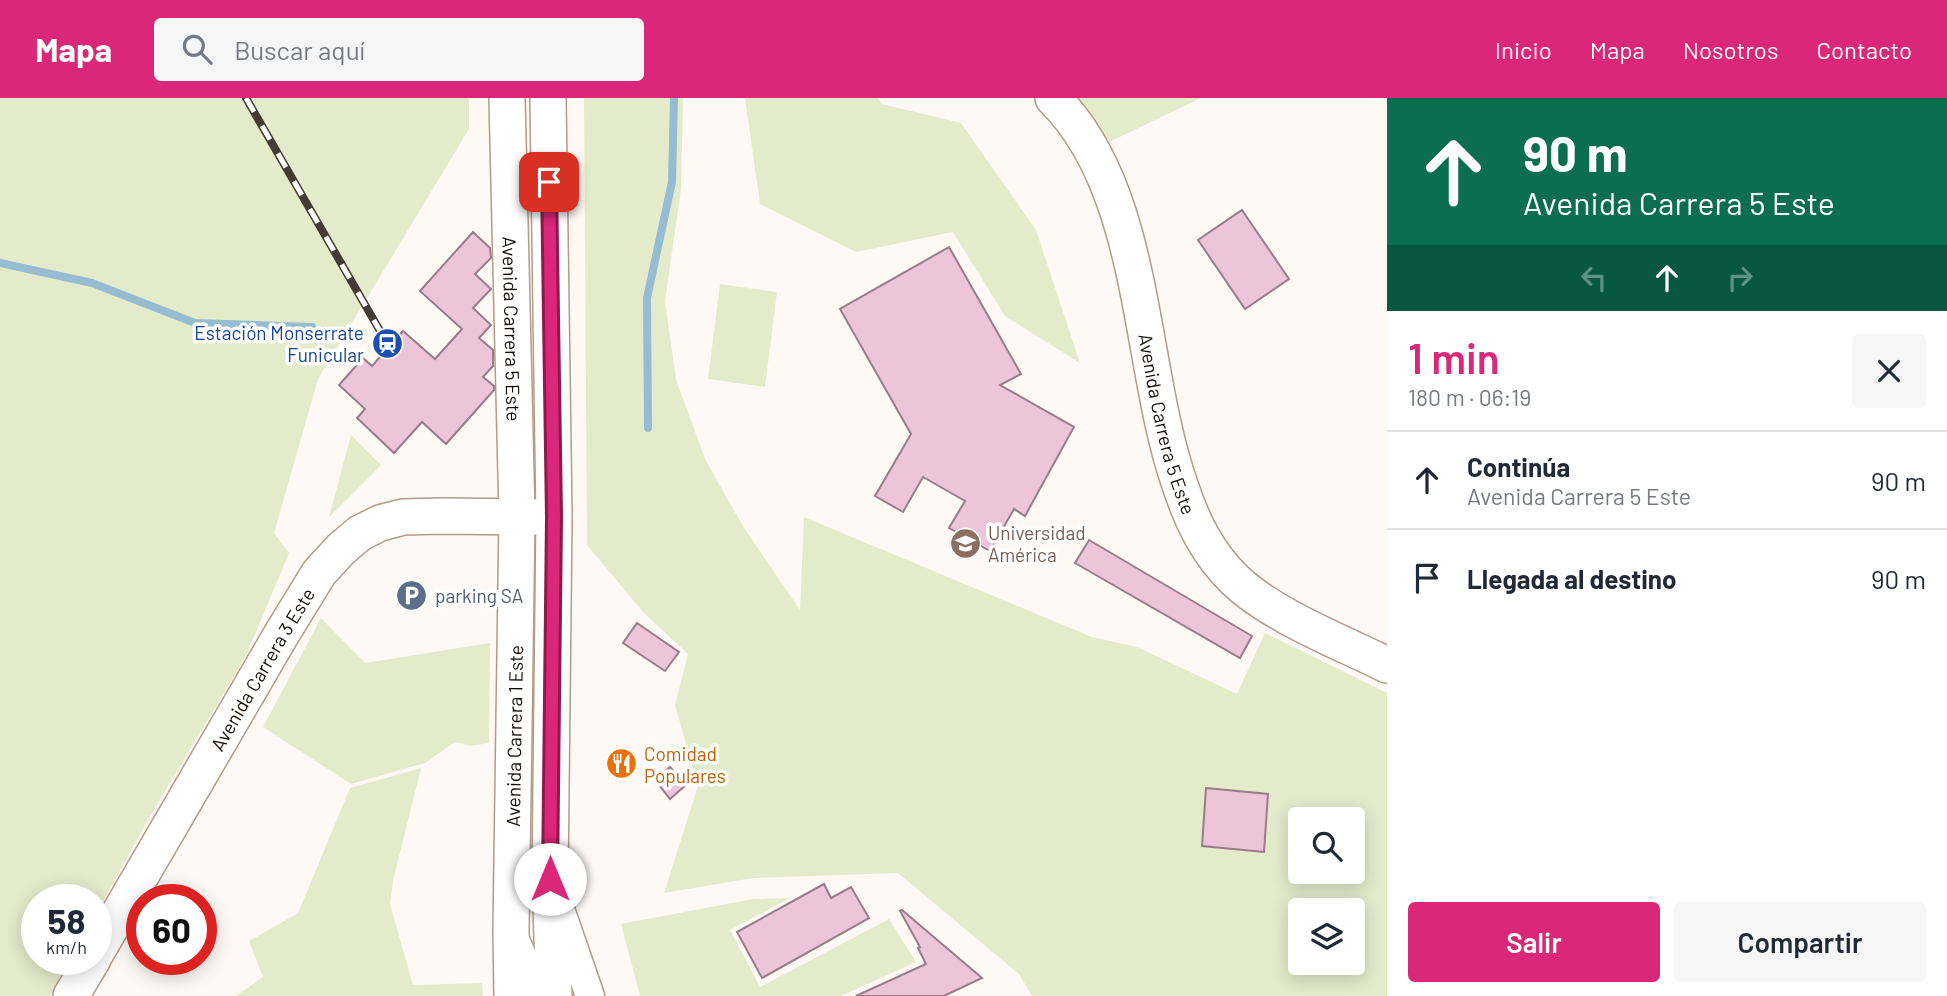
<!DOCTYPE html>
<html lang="es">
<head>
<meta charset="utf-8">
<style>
	:root { --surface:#fff; --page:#f6f6f7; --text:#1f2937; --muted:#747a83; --line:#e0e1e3; --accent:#db2777 }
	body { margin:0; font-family:Barlow,sans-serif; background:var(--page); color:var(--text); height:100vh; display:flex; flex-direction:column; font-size:26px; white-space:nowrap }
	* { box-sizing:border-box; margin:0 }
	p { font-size:23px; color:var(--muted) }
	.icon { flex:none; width:38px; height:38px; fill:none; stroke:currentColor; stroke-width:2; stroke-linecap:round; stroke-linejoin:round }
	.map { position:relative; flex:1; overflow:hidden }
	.drawer { display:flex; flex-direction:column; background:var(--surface); width:560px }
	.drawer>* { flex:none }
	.guide { background:#0b6e4f; color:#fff; overflow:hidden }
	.controls { position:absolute; left:1288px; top:709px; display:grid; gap:14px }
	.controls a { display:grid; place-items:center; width:77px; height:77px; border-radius:7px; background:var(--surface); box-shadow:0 4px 18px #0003; font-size:35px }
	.speed { position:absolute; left:21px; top:786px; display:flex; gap:14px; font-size:35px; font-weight:700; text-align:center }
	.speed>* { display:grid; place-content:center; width:91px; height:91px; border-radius:50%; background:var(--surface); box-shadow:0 4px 18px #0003; line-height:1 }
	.speed small { font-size:18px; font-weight:400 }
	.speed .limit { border:10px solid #d22; background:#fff; color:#111 }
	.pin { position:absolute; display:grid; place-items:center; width:60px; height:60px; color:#fff; margin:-30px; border-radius:14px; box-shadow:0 4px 10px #0006 }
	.me { position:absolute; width:77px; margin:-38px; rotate:0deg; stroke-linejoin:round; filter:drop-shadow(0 0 5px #0008) }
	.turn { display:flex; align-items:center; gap:24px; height:147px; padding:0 21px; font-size:32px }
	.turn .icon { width:91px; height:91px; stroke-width:2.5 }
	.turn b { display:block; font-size:49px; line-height:60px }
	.lanes { display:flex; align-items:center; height:66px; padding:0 21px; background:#0003; justify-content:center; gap:35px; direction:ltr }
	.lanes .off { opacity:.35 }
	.round { display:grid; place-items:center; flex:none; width:74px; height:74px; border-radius:7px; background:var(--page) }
	.headline { display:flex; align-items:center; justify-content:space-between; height:119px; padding:0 21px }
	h1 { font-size:42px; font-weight:600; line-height:52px; color:var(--accent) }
	.primary-button { display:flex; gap:14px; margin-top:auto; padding:14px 21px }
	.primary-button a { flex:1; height:80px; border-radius:7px; background:var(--accent); color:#fff; font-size:28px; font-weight:600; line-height:80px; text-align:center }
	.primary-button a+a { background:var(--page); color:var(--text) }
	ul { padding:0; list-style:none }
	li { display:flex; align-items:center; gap:21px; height:98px; padding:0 21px; border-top:2px solid var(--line) }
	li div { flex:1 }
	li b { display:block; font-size:26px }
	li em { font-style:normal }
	header { display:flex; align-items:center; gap:42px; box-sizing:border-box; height:98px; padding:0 35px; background:var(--accent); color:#fff }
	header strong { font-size:33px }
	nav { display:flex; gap:38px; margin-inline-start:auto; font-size:24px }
	.search { width:490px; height:63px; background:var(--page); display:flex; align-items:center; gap:18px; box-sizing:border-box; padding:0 24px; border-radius:7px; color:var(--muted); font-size:26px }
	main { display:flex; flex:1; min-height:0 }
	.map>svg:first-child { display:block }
	.green { fill:#e4ebcb; fill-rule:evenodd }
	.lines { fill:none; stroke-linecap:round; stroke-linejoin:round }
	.stream { stroke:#96bcd2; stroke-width:8 }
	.building { fill:#edc5d9; stroke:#997c8a; stroke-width:2 }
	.tertiary-casing { stroke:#b49b85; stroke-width:31 }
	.primary-casing { stroke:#b49b85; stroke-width:38 }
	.tertiary { stroke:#fff; stroke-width:28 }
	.primary { stroke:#fff; stroke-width:35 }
	.rail-casing { stroke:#433b34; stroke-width:8 }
	.rail { stroke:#fff; stroke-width:5; stroke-dasharray:16; stroke-linecap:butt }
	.route-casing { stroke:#8e194d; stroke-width:18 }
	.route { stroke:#db2777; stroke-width:12 }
	.labels { text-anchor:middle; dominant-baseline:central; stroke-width:7; stroke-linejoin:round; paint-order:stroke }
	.street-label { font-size:19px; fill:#160e06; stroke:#fff }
	.transit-label { font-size:19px; fill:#164399; stroke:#fff; text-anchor:end }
	.education-label { font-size:19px; fill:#785e54; stroke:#fff; text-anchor:start }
	.service-label { font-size:19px; fill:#4e5e75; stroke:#fff; text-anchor:start }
	.food-label { font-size:19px; fill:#c56008; stroke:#fff; text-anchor:start }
</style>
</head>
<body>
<header>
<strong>Mapa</strong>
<div class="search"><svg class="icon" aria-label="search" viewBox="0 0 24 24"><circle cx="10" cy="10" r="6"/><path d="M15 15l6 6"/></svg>Buscar aquí</div>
<nav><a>Inicio</a><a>Mapa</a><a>Nosotros</a><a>Contacto</a></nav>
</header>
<main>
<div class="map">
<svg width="1387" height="898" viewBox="0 0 1387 898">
	<rect width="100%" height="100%" fill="#fef9f4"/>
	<path class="green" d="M 0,0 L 469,0 L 469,31 L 318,281 L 274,435 L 289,455 L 246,558 L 149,720 L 96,816 L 96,802 L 37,802 L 37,861 L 72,861 L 50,898 L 0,898 Z
		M 584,0 L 683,0 L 681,91 L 665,203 L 676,282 L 706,363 L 744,430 L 800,512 L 804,419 L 1092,539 L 1137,549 L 1237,596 L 1265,535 L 1387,595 L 1387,898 L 1032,898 L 1019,876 L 898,775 L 753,780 L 664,795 L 698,688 L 675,607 L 688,556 L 643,514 L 587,447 ZM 1300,721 L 1353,721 L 1353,774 L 1300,774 ZM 1300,812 L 1353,812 L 1353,864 L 1300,864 Z
		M 745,0 L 878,0 L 882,6 L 961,25 L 1036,132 L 1080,265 L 1005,218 L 953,134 L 856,154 L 760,106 Z
		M 1076,0 L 1201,0 L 1107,45 Z
		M 720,186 L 777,194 L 765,289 L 708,281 Z
		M 351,337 L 381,367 L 329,419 Z
		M 321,520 L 365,565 L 490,545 L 489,645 L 471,648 L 455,644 L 425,665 L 351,686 L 263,629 Z
		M 421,670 L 393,783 L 390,806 L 413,887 L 482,885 L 483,898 L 236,898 L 263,879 L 249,843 L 298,815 L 350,690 Z
		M 790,800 L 730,832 L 760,889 L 889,821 L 916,864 L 841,898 L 640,898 L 621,826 L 753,801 Z"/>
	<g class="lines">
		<path class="stream" d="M 0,165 L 92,185 L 195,225 L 312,229
			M 648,330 L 647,200 L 672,84 L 674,0"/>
	</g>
	<path class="building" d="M 1242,112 L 1289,181 L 1245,211 L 1198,142 Z
		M 473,134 L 490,150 L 491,160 L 475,176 L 491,191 L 473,210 L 491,227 L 479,240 L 493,252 L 493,268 L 483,279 L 494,288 L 494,292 L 446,346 L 422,324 L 394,355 L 357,320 L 365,311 L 339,287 L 363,260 L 372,268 L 403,233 L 435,261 L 462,231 L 420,193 Z
		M 949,149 L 1021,276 L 1000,287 L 1074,329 L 1025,418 L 1014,411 L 990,453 L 949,430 L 965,403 L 923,379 L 903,414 L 875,398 L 911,336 L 840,211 Z
		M 1089,442 L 1252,538 L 1240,560 L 1075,465 Z
		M 637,525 L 679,554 L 665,573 L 623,545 Z
		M 670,669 L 686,687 L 670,701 L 655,682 Z
		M 1206,690 L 1268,696 L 1264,754 L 1202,748 Z
		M 824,786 L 831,800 L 851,789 L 869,820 L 762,880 L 737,834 Z
		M 902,812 L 982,880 L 944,898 L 856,898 L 926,866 L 918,850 L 920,849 L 900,813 Z"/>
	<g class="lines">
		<defs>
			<path id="tertiary" d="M 558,805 L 590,898
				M 515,842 L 540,898"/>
			<g id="primary">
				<path id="s1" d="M 507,0 L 517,419 L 511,833 L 512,898"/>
				<path d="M 548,0 L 554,419 L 550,781 L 554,898"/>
				<path id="s2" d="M 1053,0 C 1147,93 1138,267 1180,387 C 1192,423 1207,455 1235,482 C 1271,517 1341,544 1387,567"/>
				<path id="s3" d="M 96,855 L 281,537 L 319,475 L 341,451 L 360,435 L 380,425 L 403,419 L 442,418 L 540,419"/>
				<path d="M 71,898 L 93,861"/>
			</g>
		</defs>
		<use href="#tertiary" class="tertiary-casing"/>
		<use href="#primary" class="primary-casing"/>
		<use href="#tertiary" class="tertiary"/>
		<use href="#primary" class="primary"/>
		<defs>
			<path id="rail" d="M 246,0 L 387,245"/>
		</defs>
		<use href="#rail" class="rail-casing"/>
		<use href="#rail" class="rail"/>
	</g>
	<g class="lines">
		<defs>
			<path id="route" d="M 549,84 L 554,419 L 550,781"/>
		</defs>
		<use href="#route" class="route-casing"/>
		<use href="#route" class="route"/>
	</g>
	<defs>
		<symbol id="station-disc" viewBox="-11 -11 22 22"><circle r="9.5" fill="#1a4fb4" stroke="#fff"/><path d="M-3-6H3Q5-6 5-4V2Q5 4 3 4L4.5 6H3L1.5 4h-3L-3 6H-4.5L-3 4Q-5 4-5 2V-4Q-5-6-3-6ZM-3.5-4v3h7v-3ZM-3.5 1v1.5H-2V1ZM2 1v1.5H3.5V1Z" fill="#fff"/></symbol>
		<symbol id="university-disc" viewBox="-11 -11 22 22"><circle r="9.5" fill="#8d6e63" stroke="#fff"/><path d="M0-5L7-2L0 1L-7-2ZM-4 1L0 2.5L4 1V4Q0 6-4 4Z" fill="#fff"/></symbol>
		<symbol id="parking-disc" viewBox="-11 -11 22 22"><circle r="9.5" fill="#5c6f8a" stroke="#fff"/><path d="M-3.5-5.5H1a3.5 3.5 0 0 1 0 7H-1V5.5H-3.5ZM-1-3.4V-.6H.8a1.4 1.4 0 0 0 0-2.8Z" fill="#fff"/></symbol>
		<symbol id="restaurant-disc" viewBox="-11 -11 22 22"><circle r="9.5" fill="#e8710a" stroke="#fff"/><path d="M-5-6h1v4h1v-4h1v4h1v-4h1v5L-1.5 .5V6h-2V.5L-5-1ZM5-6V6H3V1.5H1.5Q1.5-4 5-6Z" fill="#fff"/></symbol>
	</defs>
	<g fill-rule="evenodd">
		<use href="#station-disc" x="370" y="228" width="35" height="35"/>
		<use href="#university-disc" x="948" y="428" width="35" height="35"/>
		<use href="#parking-disc" x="394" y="480" width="35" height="35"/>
		<use href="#restaurant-disc" x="604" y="648" width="35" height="35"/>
	</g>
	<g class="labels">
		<g class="street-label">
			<text stroke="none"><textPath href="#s1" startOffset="231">Avenida Carrera 5 Este</textPath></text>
			<text stroke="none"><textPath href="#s2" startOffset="350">Avenida Carrera 5 Este</textPath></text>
			<text stroke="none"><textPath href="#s3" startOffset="329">Avenida Carrera 3 Este</textPath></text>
			<text transform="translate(514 638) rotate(-89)">Avenida Carrera 1 Este</text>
		</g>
		<g class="transit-label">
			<text x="364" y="234">Estación Monserrate<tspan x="364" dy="22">Funicular</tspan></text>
		</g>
		<g class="education-label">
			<text x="988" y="434">Universidad<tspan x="988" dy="22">América</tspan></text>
		</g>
		<g class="service-label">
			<text x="435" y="497">parking SA</text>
		</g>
		<g class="food-label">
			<text x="644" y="655">Comidad<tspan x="644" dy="22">Populares</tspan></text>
		</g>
	</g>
</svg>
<div class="controls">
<a><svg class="icon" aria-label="search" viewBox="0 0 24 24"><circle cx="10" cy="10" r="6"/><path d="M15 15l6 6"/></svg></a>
<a><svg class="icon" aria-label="layers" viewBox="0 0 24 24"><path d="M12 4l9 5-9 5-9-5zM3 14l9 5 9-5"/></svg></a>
</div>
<div class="speed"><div>58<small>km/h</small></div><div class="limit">60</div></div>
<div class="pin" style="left:549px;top:84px;background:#d93025"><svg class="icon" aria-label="arrive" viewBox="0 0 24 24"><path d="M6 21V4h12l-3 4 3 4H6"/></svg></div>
<svg class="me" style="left:550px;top:781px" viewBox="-20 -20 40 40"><circle r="19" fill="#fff"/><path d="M0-13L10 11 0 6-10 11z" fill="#db2777"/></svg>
</div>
<section class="drawer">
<div class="guide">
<div class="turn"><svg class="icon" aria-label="ahead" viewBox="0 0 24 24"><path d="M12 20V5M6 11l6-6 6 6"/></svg><div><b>90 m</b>Avenida Carrera 5 Este</div></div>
<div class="lanes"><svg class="icon off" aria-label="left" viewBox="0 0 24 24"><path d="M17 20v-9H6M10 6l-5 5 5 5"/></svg><svg class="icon" aria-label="ahead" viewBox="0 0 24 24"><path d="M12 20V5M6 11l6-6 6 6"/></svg><svg class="icon off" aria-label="right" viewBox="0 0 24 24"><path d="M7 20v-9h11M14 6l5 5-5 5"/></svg></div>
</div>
<div class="headline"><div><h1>1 min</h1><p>180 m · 06:19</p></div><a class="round"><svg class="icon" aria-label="close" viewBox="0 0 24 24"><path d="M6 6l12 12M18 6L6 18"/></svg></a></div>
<ul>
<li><svg class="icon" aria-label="ahead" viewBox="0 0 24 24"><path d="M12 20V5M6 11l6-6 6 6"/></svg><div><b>Continúa</b><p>Avenida Carrera 5 Este</p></div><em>90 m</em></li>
<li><svg class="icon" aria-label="arrive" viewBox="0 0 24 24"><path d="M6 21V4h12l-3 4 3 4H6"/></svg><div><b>Llegada al destino</b></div><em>90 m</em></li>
</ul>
<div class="primary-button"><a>Salir</a><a>Compartir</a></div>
</section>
</main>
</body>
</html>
